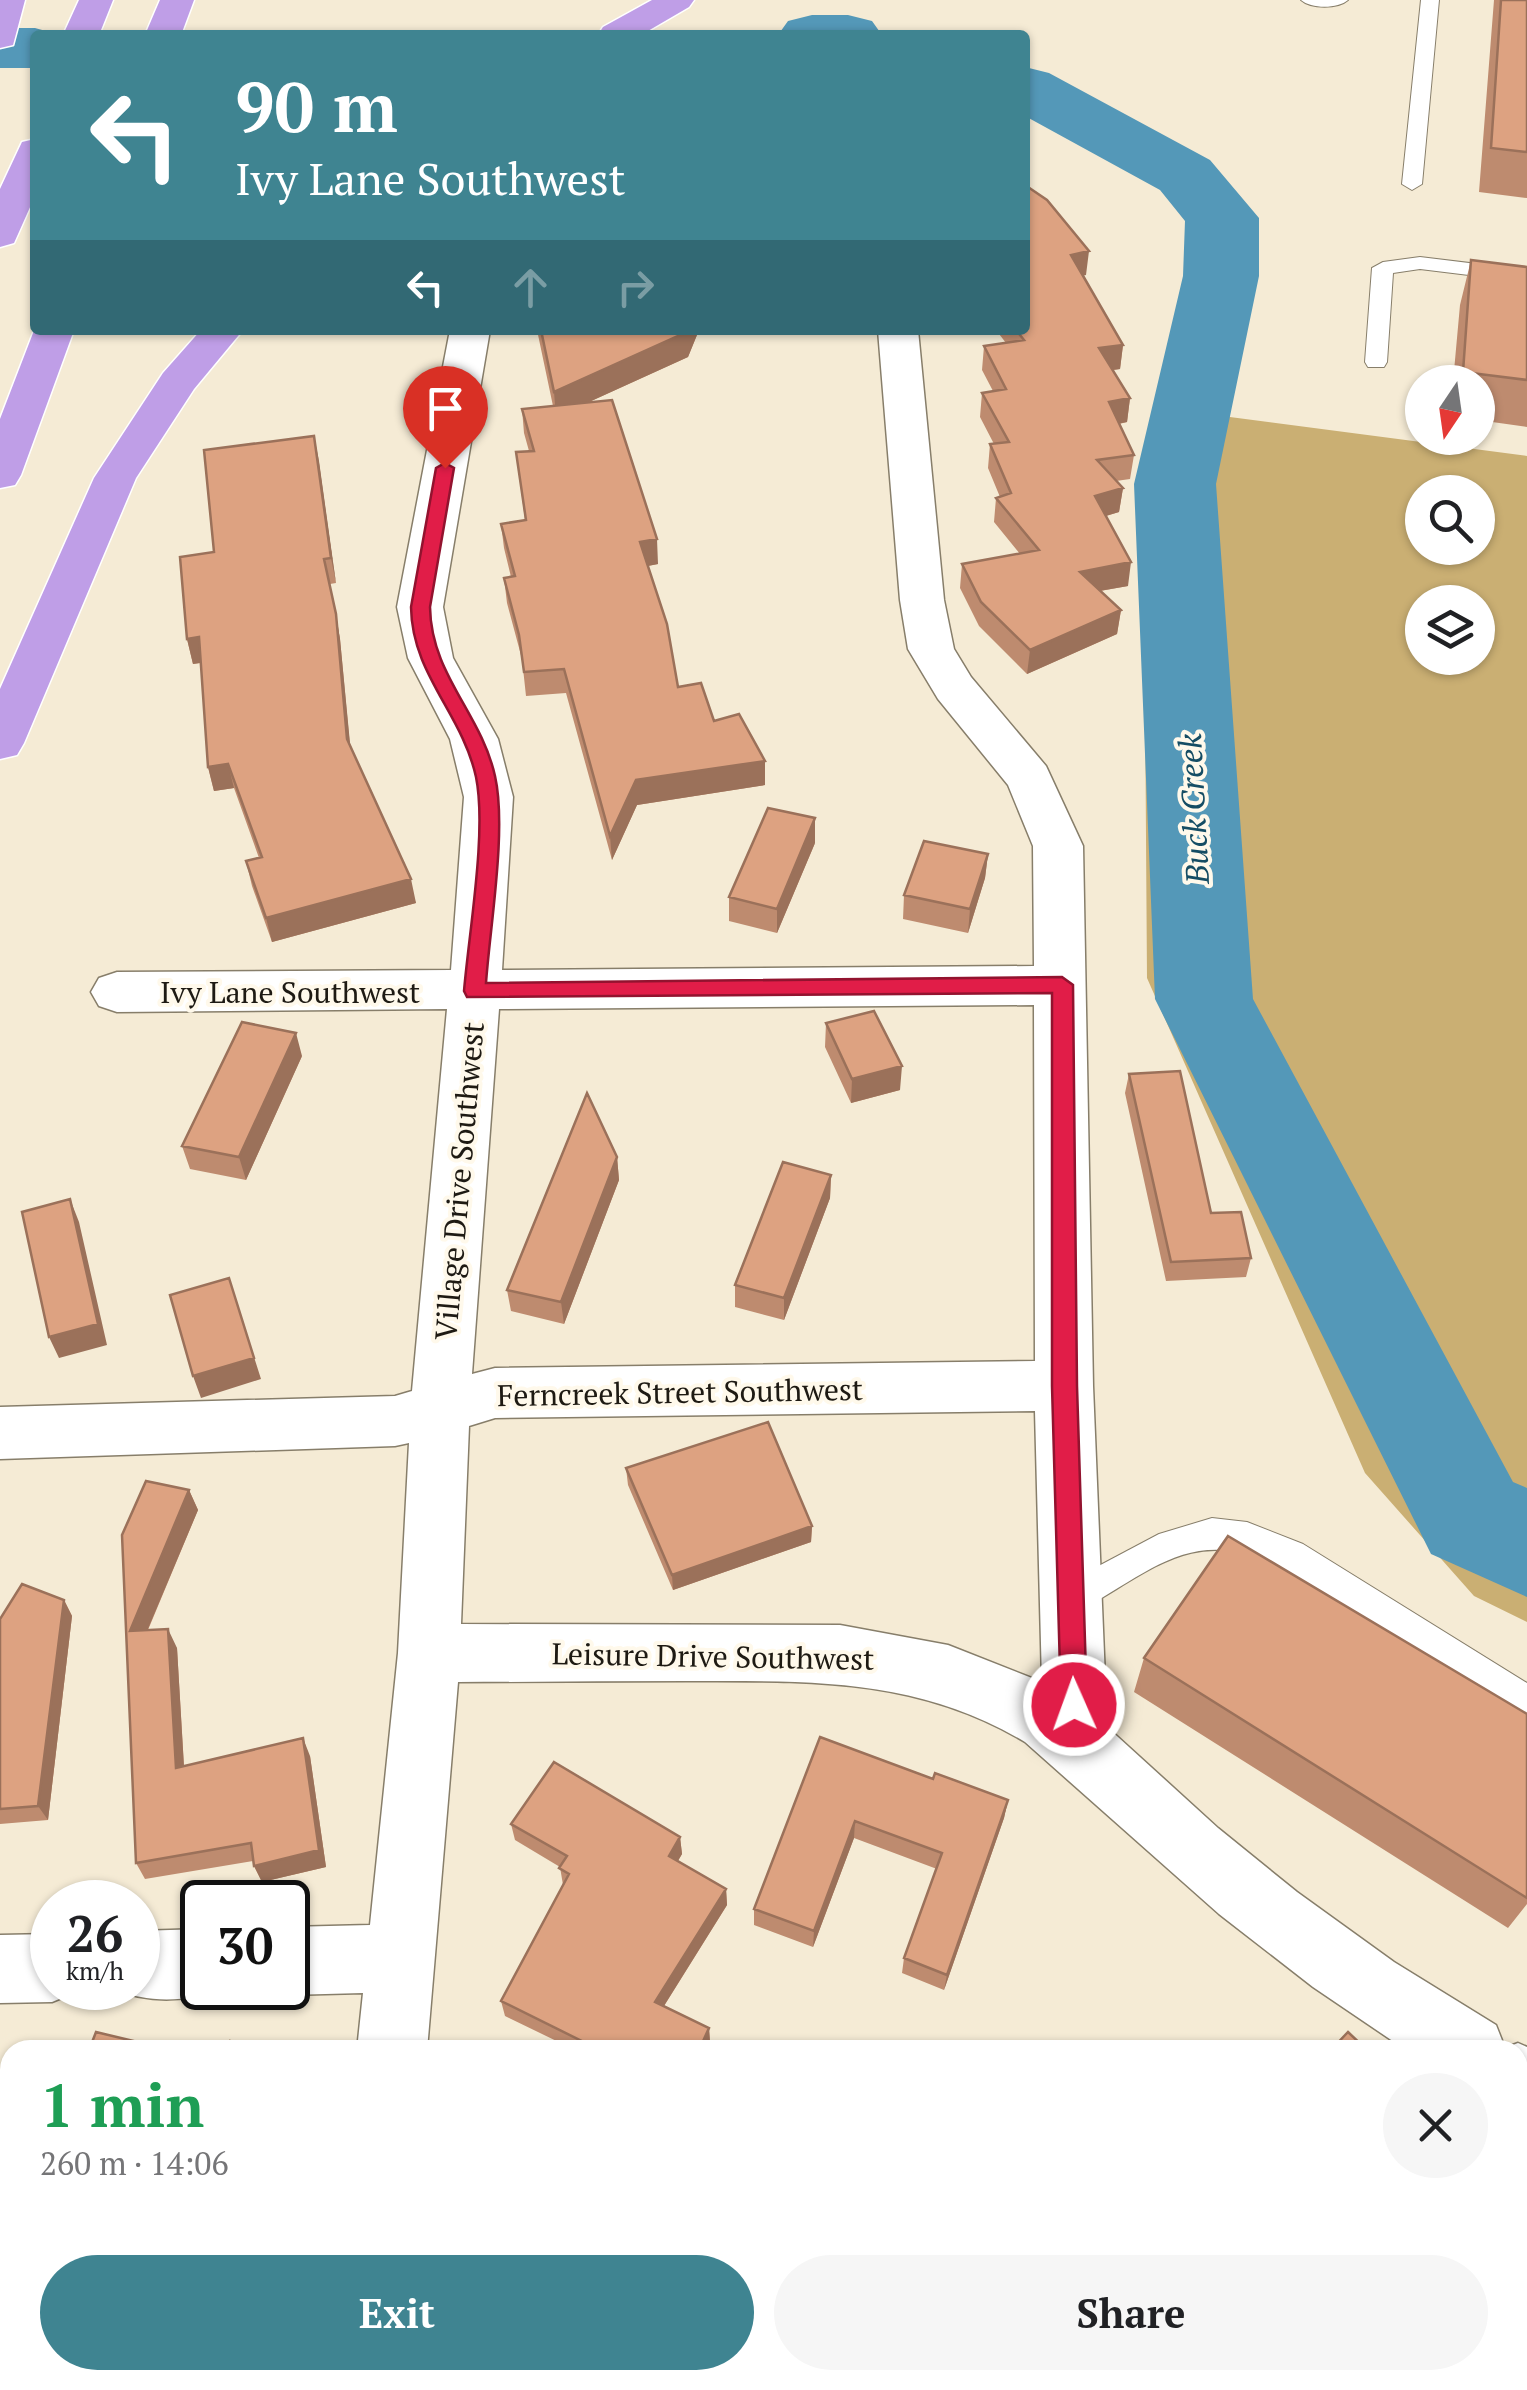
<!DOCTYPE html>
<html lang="en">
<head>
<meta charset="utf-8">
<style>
	:root { --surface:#fff; --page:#f6f6f6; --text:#202124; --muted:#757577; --accent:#3f8491 }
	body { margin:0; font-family:"PT Serif",serif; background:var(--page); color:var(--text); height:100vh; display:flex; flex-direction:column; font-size:38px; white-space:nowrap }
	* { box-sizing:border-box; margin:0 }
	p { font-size:32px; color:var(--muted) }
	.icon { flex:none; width:55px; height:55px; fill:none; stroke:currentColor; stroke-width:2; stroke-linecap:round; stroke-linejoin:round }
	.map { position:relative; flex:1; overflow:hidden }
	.details { position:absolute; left:0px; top:2040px; width:1528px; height:350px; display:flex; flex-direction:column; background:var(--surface); border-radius:30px 30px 0 0; box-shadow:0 2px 8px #0004 }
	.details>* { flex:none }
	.hud { position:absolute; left:30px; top:30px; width:1000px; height:305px; border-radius:10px; box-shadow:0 2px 8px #0004; background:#3f8491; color:#fff; overflow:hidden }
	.needle { width:65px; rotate:193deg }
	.buttons { position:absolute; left:1405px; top:365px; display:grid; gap:20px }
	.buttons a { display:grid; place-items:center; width:90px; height:90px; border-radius:50%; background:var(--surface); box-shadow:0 2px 8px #0004; font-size:50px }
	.speed { position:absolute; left:30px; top:1880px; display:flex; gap:20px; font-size:50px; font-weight:700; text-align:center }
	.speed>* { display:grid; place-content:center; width:130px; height:130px; border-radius:50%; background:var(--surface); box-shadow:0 2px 8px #0004; line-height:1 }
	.speed small { font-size:25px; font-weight:400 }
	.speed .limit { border:5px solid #111; border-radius:15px; background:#fff; color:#111 }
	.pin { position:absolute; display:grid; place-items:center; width:85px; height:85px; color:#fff; margin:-102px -42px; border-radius:50% 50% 50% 0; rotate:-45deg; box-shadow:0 0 10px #0007 }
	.pin .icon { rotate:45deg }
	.me { position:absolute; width:110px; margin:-55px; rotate:358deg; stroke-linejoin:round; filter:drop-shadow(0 0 8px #0008) }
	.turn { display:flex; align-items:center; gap:35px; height:210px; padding:0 40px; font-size:45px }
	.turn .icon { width:130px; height:130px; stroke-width:2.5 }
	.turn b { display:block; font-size:70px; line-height:85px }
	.lanes { display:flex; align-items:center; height:95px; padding:0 40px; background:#0003; justify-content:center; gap:50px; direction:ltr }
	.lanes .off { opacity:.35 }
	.round { display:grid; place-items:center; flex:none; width:105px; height:105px; border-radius:52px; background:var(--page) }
	.summary { display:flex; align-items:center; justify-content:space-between; height:170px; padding:0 40px }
	h1 { font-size:60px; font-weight:800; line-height:75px; color:#1e9e55 }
	.primary-button { display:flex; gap:20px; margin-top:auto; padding:20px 40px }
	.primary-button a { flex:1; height:115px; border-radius:60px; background:var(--accent); color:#fff; font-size:40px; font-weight:800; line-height:115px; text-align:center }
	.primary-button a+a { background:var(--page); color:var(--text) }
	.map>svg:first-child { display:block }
	.forest { fill:#caaf73; fill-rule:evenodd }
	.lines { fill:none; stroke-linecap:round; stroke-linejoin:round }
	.river { fill:#5498b8; fill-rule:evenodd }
	.service-casing { stroke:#877e6a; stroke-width:2 }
	.minor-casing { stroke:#877e6a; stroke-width:3 }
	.motorway-casing { stroke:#fff; stroke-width:3 }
	.service { fill:#fff; fill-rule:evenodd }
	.minor { fill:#fff; fill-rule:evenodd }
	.motorway { fill:#bf9ee7; fill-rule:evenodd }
	.wall { fill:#be8b6f }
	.shaded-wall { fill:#9b715a }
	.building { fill:#dda281; stroke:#9b715a; stroke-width:2.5 }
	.route { fill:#e11d48; stroke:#92132f; stroke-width:2.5 }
	.labels { text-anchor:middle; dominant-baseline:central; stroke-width:8; stroke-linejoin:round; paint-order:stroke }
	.street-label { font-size:30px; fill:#1e1a13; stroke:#fff9eb }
	.water-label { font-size:32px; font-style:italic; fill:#154d64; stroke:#fff9eb }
</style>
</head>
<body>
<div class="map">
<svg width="1527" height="2390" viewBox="0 0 1527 2390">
	<rect width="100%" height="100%" fill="#f5ebd5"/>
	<path class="forest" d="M 1161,408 L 1527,456 L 1527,1622 L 1474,1596 L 1365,1473 L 1147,978 L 1144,553 ZM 1422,492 L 1478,492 L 1478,548 L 1422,548 ZM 1422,602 L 1478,602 L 1478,658 L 1422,658 Z"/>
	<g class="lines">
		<path class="river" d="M 812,15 L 848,15 L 872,21 L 882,35 L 778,35 L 788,21 Z
			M 0,28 L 35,28 L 60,35 L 35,35 L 35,68 L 0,68 Z
			M 1025,67 L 1049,73 L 1210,160 L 1259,218 L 1259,276 L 1216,484 L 1253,999 L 1513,1482 L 1527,1488 L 1527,1597 L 1431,1554 L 1155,999 L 1134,484 L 1183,276 L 1185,221 L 1160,190 L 1025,116 Z"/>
		<defs>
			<path id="service" d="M 1301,0 L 1348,0 C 1338,9 1311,9 1301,0 Z
				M 1421,0 L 1439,0 L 1422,184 L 1412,190 L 1402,184 Z
				M 1420,257 L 1527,270 L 1527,282 L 1420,269 L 1393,273 L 1387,362 L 1384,367 L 1368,367 L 1365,362 L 1372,268 L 1383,262 Z
				M 1212,1518 L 1247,1522 L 1303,1544 L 1527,1683 L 1527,1718 L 1279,1566 C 1194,1526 1156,1568 1083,1609 L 1071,1613 L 1059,1609 L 1054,1598 L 1059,1587 L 1159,1534 Z"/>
			<path id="minor" d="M 450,330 L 490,330 L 443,607 L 453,658 L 498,739 L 513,797 L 502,970 L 1034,966 L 1033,846 L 1008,785 L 938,699 L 908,649 L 900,600 L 878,330 L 918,330 L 944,600 L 954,649 L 971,677 L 1046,766 L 1083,846 L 1093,1386 L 1107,1727 L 1218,1828 L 1297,1892 L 1394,1962 L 1496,2025 L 1505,2048 L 1518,2043 L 1527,2047 L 1527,2118 L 1518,2114 L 1518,2050 L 1406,2050 L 1313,1987 L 1219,1914 L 1025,1742 C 917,1677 808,1681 686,1681 C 610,1681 534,1682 458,1682 L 427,2050 L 357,2050 L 363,1993 L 288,1995 L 270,1988 L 288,1988 L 288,1927 L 370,1925 L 398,1653 L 409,1443 L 395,1446 L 0,1459 L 0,1407 L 395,1396 L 412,1391 L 447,1009 L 117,1012 L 99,1006 L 91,992 L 99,978 L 117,972 L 451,970 L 464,797 L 450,739 L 408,658 L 397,607 ZM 1034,1005 L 1035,1361 L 495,1368 L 472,1374 L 499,1009 ZM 1035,1411 L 1042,1682 L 948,1645 L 840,1625 L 461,1624 L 469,1426 L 495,1418 Z
				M 202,1929 L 202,1988 L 225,1988 C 190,2002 149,2004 114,1989 L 138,1988 L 138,1931 Z
				M 52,1934 L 52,1988 L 78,1988 L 76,1992 L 52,2002 L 0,2003 L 0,1935 Z
				M 330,2380 L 406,2380 L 406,2390 L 330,2390 Z"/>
			<path id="motorway" d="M 0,0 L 25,0 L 13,45 L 0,48 Z
				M 79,0 L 113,0 L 99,35 L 63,35 Z
				M 160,0 L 194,0 L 181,35 L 145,35 Z
				M 652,0 L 694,0 L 689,7 L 641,35 L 598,35 L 603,27 Z
				M 35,139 L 35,196 L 14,243 L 0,247 L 0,189 L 22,142 Z
				M 35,328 L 74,330 L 21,475 L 15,485 L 0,488 L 0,419 Z
				M 201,330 L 243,330 L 194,389 L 136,478 L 24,743 L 17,755 L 0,759 L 0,689 L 94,478 L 163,373 Z"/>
		</defs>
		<use href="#service" class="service-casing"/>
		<use href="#minor" class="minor-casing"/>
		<use href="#motorway" class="motorway-casing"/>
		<use href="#service" class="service"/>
		<use href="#minor" class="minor"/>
		<use href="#motorway" class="motorway"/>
	</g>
	<path class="wall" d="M 1494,0 L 1527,0 L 1527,198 L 1479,192 Z
		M 1025,185 L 1086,275 L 1083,275 L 1123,345 L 1120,369 L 1113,370 L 1130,398 L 1127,422 L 1119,424 L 1134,455 L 1130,479 L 1116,481 L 1123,488 L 1119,512 L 1106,516 L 1128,586 L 1100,591 L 1121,610 L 1117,634 L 1027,674 L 979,626 L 960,588 L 962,564 L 1020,554 L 994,522 L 996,498 L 1000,497 L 988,468 L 990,444 L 994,444 L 980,417 L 982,393 L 993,391 L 982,370 L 984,346 L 1006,343 L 996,330 L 1025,330 Z
		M 1471,260 L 1527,267 L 1527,427 L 1478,420 L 1478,382 L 1453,382 L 1460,305 Z
		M 537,330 L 699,330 L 688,357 L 589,402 L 658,564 L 648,566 L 678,687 L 714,721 L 765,785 L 637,805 L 612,860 L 566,693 L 526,696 L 522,659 L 507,603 L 504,578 L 511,577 L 504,548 L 501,524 L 525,520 L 516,452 L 529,451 L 524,433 L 522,409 L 553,406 Z
		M 314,436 L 336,583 L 330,584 L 340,639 L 350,746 L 416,903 L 272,942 L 252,886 L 246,861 L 259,858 L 234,788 L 214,791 L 208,767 L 201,663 L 193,664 L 187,639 L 214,552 Z
		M 815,843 L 777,933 L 729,921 L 729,897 Z
		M 988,854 L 985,878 L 968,933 L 903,919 L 904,895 Z
		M 826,1023 L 900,1090 L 851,1103 L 825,1047 Z
		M 302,1056 L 246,1180 L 190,1169 L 182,1146 Z
		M 1129,1074 L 1211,1213 L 1251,1258 L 1246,1277 L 1166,1281 L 1125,1093 Z
		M 617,1157 L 619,1180 L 564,1324 L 511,1311 L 507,1290 Z
		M 831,1175 L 830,1198 L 784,1320 L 735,1307 L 735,1285 Z
		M 626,1468 L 812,1526 L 811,1542 L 673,1590 L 628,1485 Z
		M 189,1490 L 198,1510 L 148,1630 L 177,1648 L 184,1766 L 310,1756 L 326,1867 L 262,1882 L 254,1866 L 253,1861 L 145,1879 L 136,1863 L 122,1535 Z
		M 64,1600 L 72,1616 L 48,1820 L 0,1824 L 0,1619 Z
		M 1144,1658 L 1527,1714 L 1527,1904 L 1508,1928 L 1134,1692 Z
		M 820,1737 L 933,1779 L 1008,1800 L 1004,1818 L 944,1990 L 902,1973 L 904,1958 L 937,1869 L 854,1838 L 813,1947 L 754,1925 L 754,1909 Z
		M 511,1824 L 680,1837 L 682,1854 L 678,1861 L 726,1889 L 727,1905 L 664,2006 L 709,2028 L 710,2042 L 707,2050 L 575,2050 L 505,2016 L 501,2001 L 563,1885 L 560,1867 L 515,1840 Z
		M 1204,2380 L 1283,2380 L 1290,2390 L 1211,2390 Z"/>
	<path class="shaded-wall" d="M 1089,251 L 1086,275 L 1069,279 L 1071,255 Z
		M 688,330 L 699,330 L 688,357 L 556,417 L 554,392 Z
		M 1123,345 L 1120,369 L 1096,372 L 1099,348 Z
		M 1130,398 L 1127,422 L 1106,426 L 1109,402 Z
		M 314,436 L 319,461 L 336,583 L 331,558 Z
		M 1123,488 L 1119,512 L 1092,520 L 1095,496 Z
		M 657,539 L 658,564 L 642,567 L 640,542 Z
		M 1131,562 L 1128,586 L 1076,595 L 1080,572 Z
		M 1121,610 L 1117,634 L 1027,674 L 1030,650 Z
		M 336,614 L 340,639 L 352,764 L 347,739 Z
		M 199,637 L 205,662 L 193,664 L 187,639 Z
		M 765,761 L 765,785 L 637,805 L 612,860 L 610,836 L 636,780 Z
		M 228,764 L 234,788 L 214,791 L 208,767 Z
		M 815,818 L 815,843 L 777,933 L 777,909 Z
		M 988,854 L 985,878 L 968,933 L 970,909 Z
		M 411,879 L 416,903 L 272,942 L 266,918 Z
		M 296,1033 L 302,1056 L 246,1180 L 239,1157 Z
		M 902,1066 L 900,1090 L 851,1103 L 852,1079 Z
		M 617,1157 L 619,1180 L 564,1324 L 561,1302 Z
		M 831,1175 L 830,1198 L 784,1320 L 784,1298 Z
		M 70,1199 L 79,1222 L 107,1345 L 59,1358 L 49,1337 Z
		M 229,1278 L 261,1379 L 201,1398 L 193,1376 Z
		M 189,1490 L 198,1510 L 139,1650 L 130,1631 Z
		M 812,1526 L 811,1542 L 673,1590 L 672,1575 Z
		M 64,1600 L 72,1616 L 48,1820 L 38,1806 Z
		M 168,1629 L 177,1648 L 185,1785 L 176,1768 Z
		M 303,1738 L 310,1756 L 326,1867 L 262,1882 L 254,1866 Z
		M 1008,1800 L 1004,1818 L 944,1990 L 947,1975 Z
		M 855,1821 L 854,1838 L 813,1947 L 814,1931 Z
		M 680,1837 L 682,1854 L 671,1872 L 669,1856 Z
		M 726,1889 L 727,1905 L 657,2017 L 655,2002 Z
		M 709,2028 L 710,2042 L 707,2050 L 699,2050 Z
		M 248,2380 L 255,2380 L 257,2390 L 250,2390 Z"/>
	<path class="building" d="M 1501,0 L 1527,0 L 1527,152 L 1491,148 Z
		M 1025,185 L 1047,200 L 1089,251 L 1071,255 L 1123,345 L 1099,348 L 1130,398 L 1109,402 L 1134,455 L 1097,460 L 1123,488 L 1095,496 L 1131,562 L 1080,572 L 1121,610 L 1030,650 L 981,602 L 962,564 L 1039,550 L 996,498 L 1011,493 L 990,444 L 1009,442 L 982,393 L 1006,389 L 984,346 L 1024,340 L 1016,330 L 1025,330 Z
		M 1471,260 L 1527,267 L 1527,380 L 1463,372 Z
		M 541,330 L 688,330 L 687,332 L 554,392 Z
		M 612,400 L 657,539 L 640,542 L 667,624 L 678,687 L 701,683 L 714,721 L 739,714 L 765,761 L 636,780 L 610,836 L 564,669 L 524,672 L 519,635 L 504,578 L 515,576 L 501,524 L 526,520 L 516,452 L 534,451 L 522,409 Z
		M 314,436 L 331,558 L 324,559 L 336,614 L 347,739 L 411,879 L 266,918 L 246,861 L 262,857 L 228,764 L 208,767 L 199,637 L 187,639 L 180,557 L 214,552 L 204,450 Z
		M 768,808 L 815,818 L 777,909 L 729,897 Z
		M 924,841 L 988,854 L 970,909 L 904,895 Z
		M 874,1011 L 902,1066 L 852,1079 L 826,1023 Z
		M 242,1022 L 296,1033 L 239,1157 L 182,1146 Z
		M 1180,1071 L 1211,1213 L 1241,1212 L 1251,1258 L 1171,1262 L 1129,1074 Z
		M 587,1093 L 617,1157 L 561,1302 L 507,1290 Z
		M 783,1162 L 831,1175 L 784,1298 L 735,1285 Z
		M 70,1199 L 98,1324 L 49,1337 L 22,1212 Z
		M 229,1278 L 254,1358 L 193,1376 L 170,1295 Z
		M 768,1422 L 812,1526 L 672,1575 L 626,1468 Z
		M 146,1481 L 189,1490 L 130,1631 L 168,1629 L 176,1768 L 303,1738 L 319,1850 L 254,1866 L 251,1843 L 136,1863 L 122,1535 Z
		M 1228,1536 L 1527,1714 L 1527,1898 L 1144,1658 Z
		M 22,1584 L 64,1600 L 38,1806 L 0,1809 L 0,1619 Z
		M 820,1737 L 933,1779 L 935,1773 L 1008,1800 L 947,1975 L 904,1958 L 942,1853 L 855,1821 L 814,1931 L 754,1909 Z
		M 554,1762 L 680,1837 L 669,1856 L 726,1889 L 655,2002 L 709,2028 L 699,2050 L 600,2050 L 501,2001 L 569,1874 L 559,1868 L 567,1856 L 511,1824 Z
		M 96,2032 L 171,2050 L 89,2050 Z
		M 1348,2032 L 1367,2050 L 1331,2050 Z
		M 230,2041 L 266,2050 L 227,2050 Z
		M 39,2380 L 248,2380 L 250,2390 L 41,2390 Z
		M 1219,2380 L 1283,2380 L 1290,2390 L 1225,2390 Z"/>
	<path class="route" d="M 445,463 L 454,468 L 430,607 C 431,675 481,713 495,776 C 507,829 490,926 486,983 L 1062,977 L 1073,985 L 1077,1386 L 1087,1705 L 1083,1714 L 1074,1717 L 1065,1714 L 1061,1705 L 1052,1386 L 1052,993 L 467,997 L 464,991 C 469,932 487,831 476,777 C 462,713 412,675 411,607 L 436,468 Z"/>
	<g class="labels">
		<g class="street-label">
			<text x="290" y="992">Ivy Lane Southwest</text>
			<text transform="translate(459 1181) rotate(-85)">Village Drive Southwest</text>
			<text transform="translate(680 1392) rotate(-1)">Ferncreek Street Southwest</text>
			<text transform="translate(713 1656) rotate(1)">Leisure Drive Southwest</text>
		</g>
		<g class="water-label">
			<text transform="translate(1193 809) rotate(-93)">Buck Creek</text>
		</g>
	</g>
</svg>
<div class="buttons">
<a><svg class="needle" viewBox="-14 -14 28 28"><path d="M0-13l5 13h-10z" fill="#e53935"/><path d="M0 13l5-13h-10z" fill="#757577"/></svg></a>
<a><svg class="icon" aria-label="search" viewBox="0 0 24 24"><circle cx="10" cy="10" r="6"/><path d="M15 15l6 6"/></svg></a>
<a><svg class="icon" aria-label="layers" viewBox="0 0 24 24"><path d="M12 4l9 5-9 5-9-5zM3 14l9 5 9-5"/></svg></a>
</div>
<div class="speed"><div>26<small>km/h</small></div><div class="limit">30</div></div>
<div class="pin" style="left:445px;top:468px;background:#d93025"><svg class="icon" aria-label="arrive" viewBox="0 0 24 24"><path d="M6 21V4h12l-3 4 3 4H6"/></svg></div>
<svg class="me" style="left:1074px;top:1705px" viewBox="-20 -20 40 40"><circle r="17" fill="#e11d48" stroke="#fff" stroke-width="3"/><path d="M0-11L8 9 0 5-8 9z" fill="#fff"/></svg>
<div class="hud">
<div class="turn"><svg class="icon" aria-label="left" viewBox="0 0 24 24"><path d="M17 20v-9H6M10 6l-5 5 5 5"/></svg><div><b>90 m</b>Ivy Lane Southwest</div></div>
<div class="lanes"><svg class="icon" aria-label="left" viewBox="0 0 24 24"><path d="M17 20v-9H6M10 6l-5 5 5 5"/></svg><svg class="icon off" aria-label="ahead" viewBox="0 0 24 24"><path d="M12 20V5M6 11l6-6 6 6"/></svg><svg class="icon off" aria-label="right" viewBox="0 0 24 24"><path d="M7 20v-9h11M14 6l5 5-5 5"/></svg></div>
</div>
<section class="details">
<div class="summary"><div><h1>1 min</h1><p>260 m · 14:06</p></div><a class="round"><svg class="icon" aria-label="close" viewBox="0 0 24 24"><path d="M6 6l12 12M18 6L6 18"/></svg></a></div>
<div class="primary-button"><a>Exit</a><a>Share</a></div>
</section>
</div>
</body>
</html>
